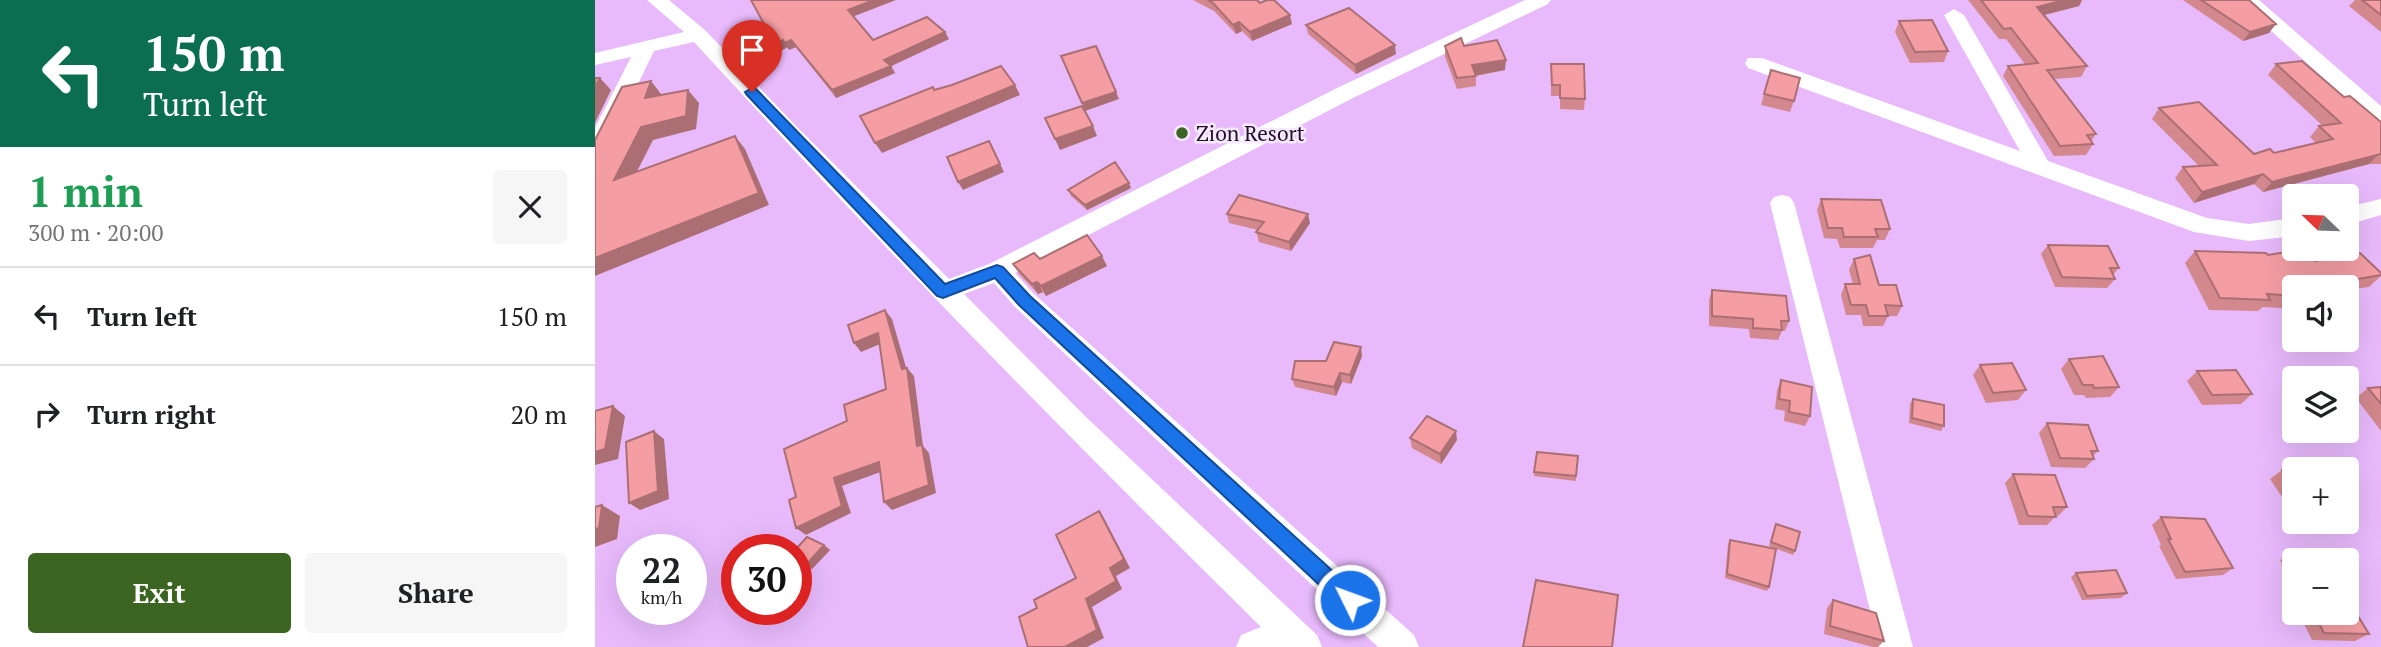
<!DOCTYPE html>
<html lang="en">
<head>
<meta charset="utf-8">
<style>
	:root { --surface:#fff; --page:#f6f6f6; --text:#202124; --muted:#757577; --line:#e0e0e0; --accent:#3b6521 }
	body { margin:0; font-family:"PT Serif",serif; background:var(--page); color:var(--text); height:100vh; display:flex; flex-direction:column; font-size:26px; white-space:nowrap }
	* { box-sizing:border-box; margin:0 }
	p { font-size:23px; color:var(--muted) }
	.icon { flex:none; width:38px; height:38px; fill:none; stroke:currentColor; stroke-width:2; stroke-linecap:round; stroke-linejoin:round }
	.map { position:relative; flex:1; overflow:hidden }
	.side { display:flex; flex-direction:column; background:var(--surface); width:595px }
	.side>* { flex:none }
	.hud { background:#0b6e4f; color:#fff; overflow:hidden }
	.needle { width:46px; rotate:293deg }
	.tools { position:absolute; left:1687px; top:184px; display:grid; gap:14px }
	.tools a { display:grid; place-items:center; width:77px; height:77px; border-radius:7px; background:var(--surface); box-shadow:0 7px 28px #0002; font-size:35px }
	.speed { position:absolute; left:21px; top:534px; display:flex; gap:14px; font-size:35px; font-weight:700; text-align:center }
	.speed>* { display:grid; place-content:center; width:91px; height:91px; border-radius:50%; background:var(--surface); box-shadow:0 7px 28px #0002; line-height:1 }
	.speed small { font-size:18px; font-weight:400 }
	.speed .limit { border:10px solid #d22; background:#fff; color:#111 }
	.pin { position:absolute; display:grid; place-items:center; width:60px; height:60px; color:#fff; margin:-72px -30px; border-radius:50% 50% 50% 0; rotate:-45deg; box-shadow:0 0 7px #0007 }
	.pin .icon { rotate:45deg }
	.me { position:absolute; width:77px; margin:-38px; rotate:312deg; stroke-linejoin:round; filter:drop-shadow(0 0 5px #0008) }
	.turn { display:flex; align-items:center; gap:24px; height:147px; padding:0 28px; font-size:32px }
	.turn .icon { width:91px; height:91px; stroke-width:2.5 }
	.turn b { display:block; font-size:49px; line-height:60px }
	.round { display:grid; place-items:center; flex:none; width:74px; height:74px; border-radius:7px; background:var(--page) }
	.headline { display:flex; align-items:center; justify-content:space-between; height:119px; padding:0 28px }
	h1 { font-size:42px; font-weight:600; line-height:52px; color:#1e9e55 }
	.primary-button { display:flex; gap:14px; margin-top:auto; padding:14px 28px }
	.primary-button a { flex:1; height:80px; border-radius:7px; background:var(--accent); color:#fff; font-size:28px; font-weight:600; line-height:80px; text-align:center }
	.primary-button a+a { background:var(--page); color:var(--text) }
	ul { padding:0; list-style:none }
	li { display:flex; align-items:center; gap:21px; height:98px; padding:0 28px; border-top:2px solid var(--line) }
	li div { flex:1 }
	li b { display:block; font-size:26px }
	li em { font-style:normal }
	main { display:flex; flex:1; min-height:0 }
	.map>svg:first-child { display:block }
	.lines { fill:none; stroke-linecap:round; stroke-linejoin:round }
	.minor { fill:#fff; fill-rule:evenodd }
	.wall { fill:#d2888d }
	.shaded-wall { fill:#ab6f73 }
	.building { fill:#f49ea4; stroke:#ab6f73; stroke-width:2 }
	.route { fill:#1a73e8; stroke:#114b97; stroke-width:2 }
	.poi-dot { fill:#3b6521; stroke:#f7e9fd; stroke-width:2.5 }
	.labels { text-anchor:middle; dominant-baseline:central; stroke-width:5; stroke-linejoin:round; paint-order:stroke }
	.poi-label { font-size:21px; fill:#210f27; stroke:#f7e9fd; text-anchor:start }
</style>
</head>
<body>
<main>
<section class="side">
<div class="hud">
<div class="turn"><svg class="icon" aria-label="left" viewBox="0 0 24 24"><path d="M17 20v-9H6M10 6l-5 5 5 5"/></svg><div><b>150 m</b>Turn left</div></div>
</div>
<div class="headline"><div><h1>1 min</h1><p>300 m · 20:00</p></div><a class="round"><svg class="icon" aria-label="close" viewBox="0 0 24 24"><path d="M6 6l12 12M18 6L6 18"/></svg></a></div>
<ul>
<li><svg class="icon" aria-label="left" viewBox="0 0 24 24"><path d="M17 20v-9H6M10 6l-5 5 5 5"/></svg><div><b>Turn left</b></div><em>150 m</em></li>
<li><svg class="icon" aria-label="right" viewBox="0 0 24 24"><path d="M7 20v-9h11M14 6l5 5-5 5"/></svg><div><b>Turn right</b></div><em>20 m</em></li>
</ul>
<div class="primary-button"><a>Exit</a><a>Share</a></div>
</section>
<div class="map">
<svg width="1786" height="647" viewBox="0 0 1786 647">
	<rect width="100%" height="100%" fill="#e8bafc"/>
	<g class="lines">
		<path class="minor" d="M 52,0 L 74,0 L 111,31 L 200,125 L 354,279 L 394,264 L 742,88 L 930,0 L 956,0 L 953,4 L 758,98 L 420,273 L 438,293 L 819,635 L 824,647 L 783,647 L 420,307 L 399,283 L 369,294 L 491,417 L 722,635 L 727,647 L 641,647 L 646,635 L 666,627 C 472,436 283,243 99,42 L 59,51 L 11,150 L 8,155 L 0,158 L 0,128 L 36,57 L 0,65 L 0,53 L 89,32 Z
			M 1642,0 L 1664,0 L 1786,106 L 1786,125 L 1778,123 Z
			M 1359,9 L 1369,15 L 1453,161 L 1612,218 L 1654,224 L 1699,218 L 1699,236 L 1654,241 L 1599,232 L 1153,68 L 1150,63 L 1153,58 L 1167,58 L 1425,151 L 1349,15 Z
			M 1187,195 L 1195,197 L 1199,203 L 1318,647 L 1284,647 L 1175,203 L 1179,197 Z
			M 1786,199 L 1786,215 L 1752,225 L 1752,207 Z"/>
	</g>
	<path class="wall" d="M 598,0 L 662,0 L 697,24 L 657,41 L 647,31 L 641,34 L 619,11 Z
		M 1373,0 L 1487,0 L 1484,6 L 1449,15 L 1492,66 L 1486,77 L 1459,79 L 1501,134 L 1496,141 L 1498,144 L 1491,155 L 1459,156 L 1408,76 L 1413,66 L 1430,64 L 1411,39 L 1404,39 Z
		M 1588,0 L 1654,0 L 1674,33 L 1648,41 Z
		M 1760,0 L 1786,0 L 1786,32 L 1754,6 Z
		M 258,17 L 278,40 L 354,39 L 296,66 L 300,73 L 241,98 L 201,47 L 194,50 L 193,47 L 185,51 L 180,44 Z
		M 1304,21 L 1353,51 L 1349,62 L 1315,63 L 1300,32 Z
		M 711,25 L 801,54 L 761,74 L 713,34 Z
		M 850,46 L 869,46 L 910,70 L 881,76 L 881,86 L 862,89 L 850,57 Z
		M 956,64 L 990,99 L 989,110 L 965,109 L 965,96 L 956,96 Z
		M 1681,64 L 1749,97 L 1786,122 L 1786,164 L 1774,164 L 1668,192 L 1659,184 L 1599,203 L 1580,178 L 1588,167 L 1604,166 L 1557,119 L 1564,108 L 1659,154 L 1679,153 L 1721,143 L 1715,137 L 1724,126 L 1728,126 L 1673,75 Z
		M 1169,94 L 1199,101 L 1195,112 L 1166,105 Z
		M 536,188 L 492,210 L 476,196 L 473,190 Z
		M 1226,199 L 1295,229 L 1290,240 L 1282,240 L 1278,248 L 1245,248 L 1242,239 L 1229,238 L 1222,210 Z
		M 632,214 L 715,223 L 696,251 L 664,242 L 661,232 L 663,230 L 634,223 Z
		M 1453,245 L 1524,268 L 1518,275 L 1520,279 L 1512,288 L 1460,287 L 1446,254 Z
		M 1600,251 L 1673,255 L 1720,261 L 1786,275 L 1786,276 L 1774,287 L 1752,290 L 1752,287 L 1699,287 L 1699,309 L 1668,307 L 1663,311 L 1614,310 L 1590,263 Z
		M 445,259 L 512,266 L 451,296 L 448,292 L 443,294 L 424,274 L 418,264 Z
		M 1259,259 L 1284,285 L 1307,306 L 1302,316 L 1293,316 L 1288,326 L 1268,326 L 1266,315 L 1251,315 L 1246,295 L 1250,284 L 1258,284 L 1254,270 Z
		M 1117,290 L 1194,321 L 1190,331 L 1187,331 L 1183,340 L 1155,338 L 1154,329 L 1114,326 L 1114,300 Z
		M 767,356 L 756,384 L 747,382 L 741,396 L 700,387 L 697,379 L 731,361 Z
		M 1474,359 L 1524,387 L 1515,397 L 1491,398 L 1489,395 L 1479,395 L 1466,369 Z
		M 1385,365 L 1431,390 L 1423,400 L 1391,403 L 1378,375 Z
		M 1602,371 L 1657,394 L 1646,404 L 1607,405 L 1592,381 Z
		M 1186,380 L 1215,416 L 1210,426 L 1189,421 L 1190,411 L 1180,409 L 1182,390 Z
		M 1786,387 L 1786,431 L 1761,398 L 1773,388 Z
		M 1318,399 L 1349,426 L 1346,431 L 1314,423 L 1315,404 Z
		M 1452,423 L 1503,451 L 1498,456 L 1499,459 L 1490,468 L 1456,467 L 1444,433 Z
		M 815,438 L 862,440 L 846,464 L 817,448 Z
		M 942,452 L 981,476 L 981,481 L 939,476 Z
		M 1699,469 L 1699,502 L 1691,503 L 1675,479 L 1687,470 Z
		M 1418,474 L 1472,507 L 1463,516 L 1461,516 L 1452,525 L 1424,525 L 1410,483 Z
		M 1566,517 L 1638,568 L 1628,575 L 1581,579 L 1564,546 L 1566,545 L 1557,525 Z
		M 1181,524 L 1200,551 L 1198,555 L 1174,546 L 1179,528 Z
		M 1135,540 L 1174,587 L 1172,591 L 1130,578 L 1133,544 Z
		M 229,545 L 235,550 L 217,569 L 201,562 L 201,550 Z
		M 1697,552 L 1729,560 L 1699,560 L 1699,588 L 1685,560 Z
		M 1481,573 L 1532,593 L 1526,598 L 1487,600 L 1476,577 Z
		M 1699,592 L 1699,606 L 1694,595 Z
		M 1238,600 L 1289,641 L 1283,647 L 1278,647 L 1229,634 L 1232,608 Z
		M 1703,612 L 1752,612 L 1774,634 L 1760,641 L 1717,640 Z"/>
	<path class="shaded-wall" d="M 279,0 L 301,0 L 257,17 L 253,10 Z
		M 1470,0 L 1487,0 L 1484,6 L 1437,18 L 1442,7 Z
		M 695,15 L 697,24 L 657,41 L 655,32 Z
		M 644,22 L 647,31 L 641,34 L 638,25 Z
		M 1681,24 L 1674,33 L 1648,41 L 1655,32 Z
		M 350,32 L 354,39 L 294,67 L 289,60 Z
		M 188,40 L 193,47 L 185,51 L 180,44 Z
		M 196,40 L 201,47 L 194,50 L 190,43 Z
		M 800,45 L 801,54 L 761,74 L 760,65 Z
		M 911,60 L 910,70 L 877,76 L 877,65 Z
		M 296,66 L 300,73 L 241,98 L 237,90 Z
		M 5,78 L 16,90 L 0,123 L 0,87 Z
		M 56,81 L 66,94 L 61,111 L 50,98 Z
		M 420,85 L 425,95 L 287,153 L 280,143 Z
		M 93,90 L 104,103 L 101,129 L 58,140 L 31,193 L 19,180 L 46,127 Z
		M 521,92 L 524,99 L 490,111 L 487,103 Z
		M 498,126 L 502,136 L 465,150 L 460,139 Z
		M 140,136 L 150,149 L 174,205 L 0,276 L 0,258 Z
		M 394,141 L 409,172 L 368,190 L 363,182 Z
		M 1784,154 L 1774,164 L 1668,192 L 1677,182 Z
		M 1668,174 L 1659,184 L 1599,203 L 1607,192 Z
		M 534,183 L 536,188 L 492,210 L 490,205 Z
		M 713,214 L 715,223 L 696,251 L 694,242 Z
		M 507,256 L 512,266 L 451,296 L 446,286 Z
		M 442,282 L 448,292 L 443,294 L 437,284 Z
		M 290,310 L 297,319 L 313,374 L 312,368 L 319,376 L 328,446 L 334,453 L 341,493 L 297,510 L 289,502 L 322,446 L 307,369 Z
		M 283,333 L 290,342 L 266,352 L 259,343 Z
		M 766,347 L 767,356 L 756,384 L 755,375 Z
		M 745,373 L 747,382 L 741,396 L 739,387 Z
		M 18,406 L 30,416 L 23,459 L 0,465 L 0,452 Z
		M 59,431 L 69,439 L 74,499 L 45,510 L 34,503 Z
		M 861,431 L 862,440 L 846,464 L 845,454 Z
		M 284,462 L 291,470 L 247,486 L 256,513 L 211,535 L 201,528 L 239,478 Z
		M 7,505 L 25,516 L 22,539 L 0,547 L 0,529 Z
		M 504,511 L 510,520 L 535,568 L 521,576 L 527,589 L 497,607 L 509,638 L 492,647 L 470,647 L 491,599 L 515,568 Z
		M 229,545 L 235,550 L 217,569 L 211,565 Z"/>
	<path class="building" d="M 156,0 L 279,0 L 253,10 L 278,40 L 332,17 L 350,32 L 289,60 L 296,66 L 237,90 L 196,40 L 190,43 L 188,40 L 180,44 Z
		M 613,0 L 662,0 L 665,3 L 672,0 L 679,0 L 695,15 L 655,32 L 644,22 L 638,25 L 617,2 Z
		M 1386,0 L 1470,0 L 1442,7 L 1492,66 L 1452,70 L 1501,134 L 1492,135 L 1498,144 L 1465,146 L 1413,66 L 1443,63 L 1416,28 L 1409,29 Z
		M 1606,0 L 1654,0 L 1681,24 L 1655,32 Z
		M 1767,0 L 1786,0 L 1786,15 Z
		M 754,8 L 800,45 L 760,65 L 711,25 Z
		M 1337,20 L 1353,51 L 1320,52 L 1304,21 Z
		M 866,38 L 869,46 L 902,40 L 911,60 L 877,65 L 881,76 L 862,78 L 850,46 Z
		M 501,46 L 521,92 L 487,103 L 466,56 Z
		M 1707,61 L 1749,97 L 1755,96 L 1786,122 L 1786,154 L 1677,182 L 1668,174 L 1607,192 L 1588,167 L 1622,165 L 1564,108 L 1604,102 L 1659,154 L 1675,149 L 1679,153 L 1738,139 L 1724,126 L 1746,123 L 1681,64 Z
		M 956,64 L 989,64 L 990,99 L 965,98 L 965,85 L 957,85 Z
		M 406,66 L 420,85 L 280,143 L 265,116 L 338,87 L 339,90 L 357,85 Z
		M 1176,70 L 1205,78 L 1199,101 L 1169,94 Z
		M 0,78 L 5,78 L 0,87 Z
		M 56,81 L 50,98 L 93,90 L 91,116 L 46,127 L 19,180 L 140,136 L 164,193 L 0,258 L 0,140 L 27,87 Z
		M 487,106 L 498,126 L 460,139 L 450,118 Z
		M 394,141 L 405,164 L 363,182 L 352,157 Z
		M 520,162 L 534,183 L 490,205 L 473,190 Z
		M 644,195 L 713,214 L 694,242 L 661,232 L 669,222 L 632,214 Z
		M 1226,199 L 1286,200 L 1295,229 L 1280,229 L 1283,237 L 1249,237 L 1247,228 L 1233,228 Z
		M 492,235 L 507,256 L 446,286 L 442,282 L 437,284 L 418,264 L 439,253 L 445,259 Z
		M 1453,245 L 1513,246 L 1524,268 L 1515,268 L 1520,279 L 1467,277 Z
		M 1709,249 L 1720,261 L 1765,253 L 1786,273 L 1786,275 L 1739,283 L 1744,287 L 1699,287 L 1699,296 L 1672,294 L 1675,300 L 1625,298 L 1600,251 L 1671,253 L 1673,255 Z
		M 1275,255 L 1284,285 L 1301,285 L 1307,306 L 1290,305 L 1293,316 L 1274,316 L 1271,305 L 1256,305 L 1250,284 L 1265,284 L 1259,259 Z
		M 1117,290 L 1191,296 L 1194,321 L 1186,321 L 1187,330 L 1158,328 L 1158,319 L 1117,316 Z
		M 290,310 L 307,369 L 312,368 L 322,446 L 327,445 L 334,485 L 289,502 L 284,462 L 239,478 L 247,506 L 201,528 L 194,500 L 201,497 L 189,449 L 252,421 L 249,405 L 291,389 L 283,333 L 259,343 L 253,325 Z
		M 739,342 L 766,347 L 755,375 L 745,373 L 739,387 L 697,379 L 700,361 L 731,361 Z
		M 1508,356 L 1524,387 L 1499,388 L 1498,385 L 1488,385 L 1474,359 Z
		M 1417,363 L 1431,390 L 1398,393 L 1385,365 Z
		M 1641,370 L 1657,394 L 1617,395 L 1602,371 Z
		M 1186,380 L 1217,387 L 1215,416 L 1194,412 L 1195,401 L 1184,399 Z
		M 1786,387 L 1786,404 L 1773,388 Z
		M 1318,399 L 1349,405 L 1349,426 L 1317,418 Z
		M 18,406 L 10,449 L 0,452 L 0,411 Z
		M 832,416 L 861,431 L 845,454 L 815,438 Z
		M 1452,423 L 1493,425 L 1503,451 L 1496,451 L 1499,459 L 1465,458 Z
		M 59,431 L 63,491 L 34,503 L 31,442 Z
		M 942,452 L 983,456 L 981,476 L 939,472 Z
		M 1729,466 L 1731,469 L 1699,469 Z
		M 1699,469 L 1699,488 L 1687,470 Z
		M 1418,474 L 1460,475 L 1472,507 L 1458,507 L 1461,517 L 1433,516 Z
		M 7,505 L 4,528 L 0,529 L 0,507 Z
		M 504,511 L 529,559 L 515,568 L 521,581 L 491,599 L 502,630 L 470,647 L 433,647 L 424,617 L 442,608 L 439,600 L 481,578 L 461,535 Z
		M 1566,517 L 1610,519 L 1638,568 L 1590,572 L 1573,539 L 1576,539 Z
		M 1181,524 L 1205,532 L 1200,551 L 1176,542 Z
		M 212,537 L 229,545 L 211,565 L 201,561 L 201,550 L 200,550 Z
		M 1135,540 L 1181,549 L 1174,587 L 1132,574 Z
		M 1697,552 L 1725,553 L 1729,560 L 1701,560 Z
		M 1521,570 L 1532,593 L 1492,596 L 1481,573 Z
		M 941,580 L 1023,595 L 1017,647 L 928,647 Z
		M 1752,598 L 1774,634 L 1729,633 L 1718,612 L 1752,612 Z
		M 1238,600 L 1281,613 L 1289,641 L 1235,626 Z"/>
	<path class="route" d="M 157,88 L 161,89 L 350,284 L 402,265 L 408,267 L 435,296 L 762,593 L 765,600 L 762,607 L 755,609 L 748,607 L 424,305 L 400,278 L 348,298 L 342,296 L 152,95 L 150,92 Z"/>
	<circle class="poi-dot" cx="587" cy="133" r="7"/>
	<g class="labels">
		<g class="poi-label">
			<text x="601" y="133">Zion Resort</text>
		</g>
	</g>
</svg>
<div class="tools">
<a><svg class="needle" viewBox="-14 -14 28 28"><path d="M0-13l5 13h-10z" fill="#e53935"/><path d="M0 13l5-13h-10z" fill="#757577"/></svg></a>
<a><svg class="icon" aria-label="sound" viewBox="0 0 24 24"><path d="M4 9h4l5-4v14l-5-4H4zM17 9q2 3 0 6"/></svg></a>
<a><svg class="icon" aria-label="layers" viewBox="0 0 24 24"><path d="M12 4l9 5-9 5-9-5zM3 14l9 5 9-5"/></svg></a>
<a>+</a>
<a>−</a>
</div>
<div class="speed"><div>22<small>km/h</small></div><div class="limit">30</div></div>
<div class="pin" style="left:157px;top:92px;background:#d93025"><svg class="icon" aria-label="arrive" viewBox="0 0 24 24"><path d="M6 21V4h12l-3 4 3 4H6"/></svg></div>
<svg class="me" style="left:755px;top:600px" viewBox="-20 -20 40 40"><circle r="17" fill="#1a73e8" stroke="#fff" stroke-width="3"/><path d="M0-11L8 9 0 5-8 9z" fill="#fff"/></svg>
</div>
</main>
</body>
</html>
